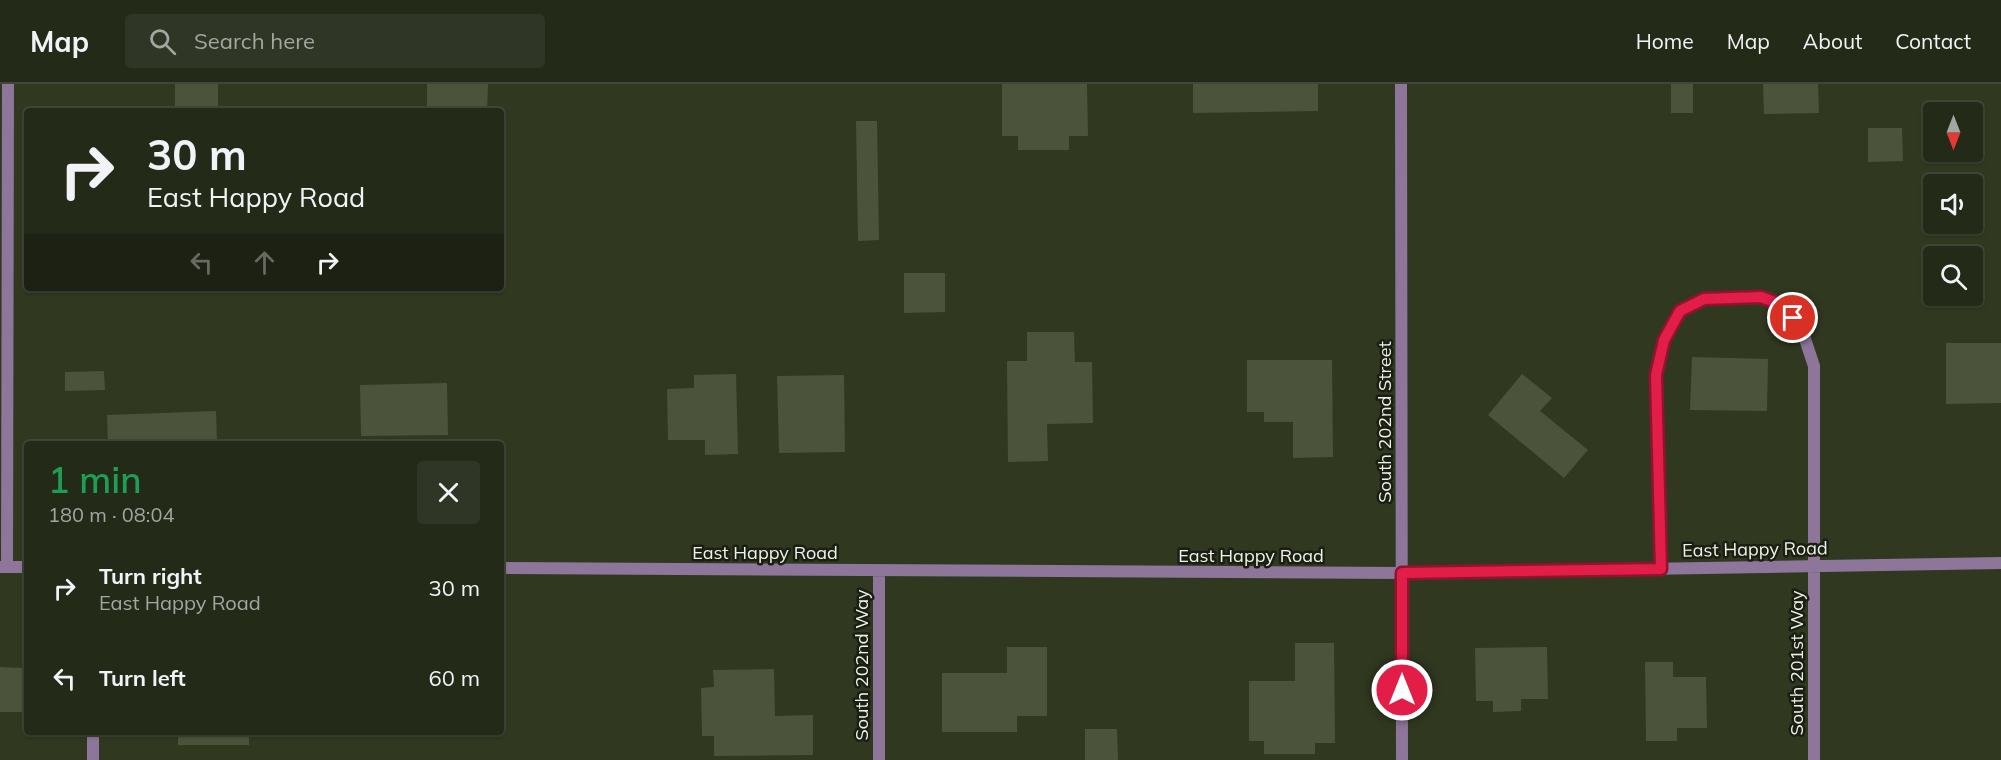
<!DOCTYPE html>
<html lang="en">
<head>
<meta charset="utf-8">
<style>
	:root { --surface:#242a18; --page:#303625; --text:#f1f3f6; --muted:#a3a7a2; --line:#414637 }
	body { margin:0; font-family:Mulish,sans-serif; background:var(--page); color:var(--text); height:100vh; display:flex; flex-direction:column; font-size:22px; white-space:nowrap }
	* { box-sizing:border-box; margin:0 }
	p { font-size:20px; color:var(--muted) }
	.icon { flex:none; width:33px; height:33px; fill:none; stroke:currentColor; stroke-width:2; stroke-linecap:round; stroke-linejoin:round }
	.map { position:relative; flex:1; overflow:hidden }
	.panel { position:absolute; left:24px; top:357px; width:480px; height:294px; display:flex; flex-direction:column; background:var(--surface); border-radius:6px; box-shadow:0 2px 4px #0004,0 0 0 2px var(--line) }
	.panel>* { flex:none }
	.guide { position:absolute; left:24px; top:24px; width:480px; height:183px; border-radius:6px; box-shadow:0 2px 4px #0004,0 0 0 2px var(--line); background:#242a18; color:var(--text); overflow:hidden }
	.needle { width:39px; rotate:180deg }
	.tools { position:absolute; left:1923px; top:18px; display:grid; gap:12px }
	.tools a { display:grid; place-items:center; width:60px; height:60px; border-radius:6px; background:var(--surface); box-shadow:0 2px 4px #0004,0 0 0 2px var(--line); font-size:30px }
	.pin { position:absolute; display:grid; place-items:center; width:51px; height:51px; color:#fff; margin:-26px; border:3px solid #fff; border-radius:50%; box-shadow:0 2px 6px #0007 }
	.me { position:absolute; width:66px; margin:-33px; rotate:0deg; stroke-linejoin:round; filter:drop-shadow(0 0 4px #0008) }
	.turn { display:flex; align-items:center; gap:21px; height:126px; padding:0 24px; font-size:27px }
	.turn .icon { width:78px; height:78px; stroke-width:2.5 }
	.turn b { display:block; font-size:42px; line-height:51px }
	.lanes { display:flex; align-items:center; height:57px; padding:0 24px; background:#0003; justify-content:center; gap:30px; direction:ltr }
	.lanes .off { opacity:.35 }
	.round { display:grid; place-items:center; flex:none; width:63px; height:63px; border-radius:6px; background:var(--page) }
	.overview { display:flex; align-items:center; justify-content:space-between; height:102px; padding:0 24px }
	h1 { font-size:36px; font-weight:600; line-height:45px; color:#1e9e55 }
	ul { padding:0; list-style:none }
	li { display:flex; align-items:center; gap:18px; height:90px; padding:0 24px }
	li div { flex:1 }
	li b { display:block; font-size:22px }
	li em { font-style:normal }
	header { display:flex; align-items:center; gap:36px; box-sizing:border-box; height:84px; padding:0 30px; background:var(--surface); border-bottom:2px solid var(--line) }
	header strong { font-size:28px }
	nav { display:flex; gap:33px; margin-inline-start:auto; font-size:21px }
	.search { width:420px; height:54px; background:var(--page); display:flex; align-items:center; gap:15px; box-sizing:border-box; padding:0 21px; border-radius:6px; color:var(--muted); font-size:22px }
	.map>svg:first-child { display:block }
	.building { fill:#4b543b }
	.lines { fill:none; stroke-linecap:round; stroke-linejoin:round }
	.lane { stroke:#8d769a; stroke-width:12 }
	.street { stroke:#8d769a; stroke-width:12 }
	.route-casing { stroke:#92132f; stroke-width:15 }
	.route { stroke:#e11d48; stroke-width:10 }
	.labels { text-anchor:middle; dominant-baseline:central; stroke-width:5; stroke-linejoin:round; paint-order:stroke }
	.street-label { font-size:18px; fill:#eef4e5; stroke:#1a1e13 }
</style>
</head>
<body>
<header>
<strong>Map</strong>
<div class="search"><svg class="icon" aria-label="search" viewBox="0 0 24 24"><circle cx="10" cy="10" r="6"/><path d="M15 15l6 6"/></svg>Search here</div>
<nav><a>Home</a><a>Map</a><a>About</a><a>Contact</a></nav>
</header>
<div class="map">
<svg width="2001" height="676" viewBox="0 0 2001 676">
	<rect width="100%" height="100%" fill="#303820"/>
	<path class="building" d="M 175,0 L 218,0 L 218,27 L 175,27 Z
		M 427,0 L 488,0 L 487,27 L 427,27 Z
		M 1002,0 L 1087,0 L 1088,52 L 1069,52 L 1069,66 L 1018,66 L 1018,52 L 1002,52 Z
		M 1193,0 L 1318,0 L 1318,27 L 1193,29 Z
		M 1671,0 L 1693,0 L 1693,29 L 1671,29 Z
		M 1763,0 L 1818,0 L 1819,29 L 1764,30 Z
		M 856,37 L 877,37 L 879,156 L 858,157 Z
		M 1868,44 L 1902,44 L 1903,77 L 1868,78 Z
		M 904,189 L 945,189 L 945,228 L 904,229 Z
		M 1027,248 L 1074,248 L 1075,278 L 1092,278 L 1093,339 L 1047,340 L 1048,377 L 1008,378 L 1007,277 L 1027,277 Z
		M 1946,259 L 2001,259 L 2001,319 L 1946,320 Z
		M 1692,273 L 1768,275 L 1767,327 L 1690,326 Z
		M 1247,276 L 1332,276 L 1333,373 L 1293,374 L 1293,338 L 1264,338 L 1264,328 L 1247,328 Z
		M 104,287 L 105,306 L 65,307 L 65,288 Z
		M 736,290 L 738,370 L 705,371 L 705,356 L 668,356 L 667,305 L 694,304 L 694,291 Z
		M 1522,290 L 1552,314 L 1540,327 L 1588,366 L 1564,394 L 1488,331 Z
		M 844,291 L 845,368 L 779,369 L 777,292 Z
		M 447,299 L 448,351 L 361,352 L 360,301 Z
		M 216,327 L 217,360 L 108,360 L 107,331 Z
		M 1295,559 L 1334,559 L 1335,659 L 1315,659 L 1315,670 L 1264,670 L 1264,657 L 1249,657 L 1249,597 L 1295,597 Z
		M 1007,563 L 1047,563 L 1047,632 L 1017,632 L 1017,648 L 942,648 L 942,589 L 1007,589 Z
		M 1547,563 L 1548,615 L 1521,615 L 1521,627 L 1493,628 L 1493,617 L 1476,617 L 1475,564 Z
		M 1645,578 L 1673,578 L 1673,593 L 1706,593 L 1707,644 L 1677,644 L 1677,657 L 1646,657 Z
		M 0,583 L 23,584 L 22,628 L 0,628 Z
		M 774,585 L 775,632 L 813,631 L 813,671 L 714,672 L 714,652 L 702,652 L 701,604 L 714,603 L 713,586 Z
		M 1085,645 L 1117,645 L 1118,676 L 1085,676 Z
		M 178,648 L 249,648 L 249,661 L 178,661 Z"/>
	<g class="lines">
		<path class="lane" d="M 1661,485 L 1656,290 L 1664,257 L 1680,227 L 1704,215 L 1762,213 L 1785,222 L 1802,246 L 1814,282 L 1814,482"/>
		<path class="street" d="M 1401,0 L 1402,676
			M 1814,482 L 1814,676
			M 1,483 L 27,483
			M 7,483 L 8,0
			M 501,484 L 1402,489 L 2001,479
			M 879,487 L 879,676
			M 93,676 L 93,648"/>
	</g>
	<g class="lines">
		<defs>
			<path id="route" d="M 1402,606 L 1402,489 L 1661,485 L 1656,291 L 1664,256 L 1680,227 L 1704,215 L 1761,213 L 1785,222 L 1793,234"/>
		</defs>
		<use href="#route" class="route-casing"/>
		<use href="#route" class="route"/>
	</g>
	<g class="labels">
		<g class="street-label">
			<text transform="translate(1384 338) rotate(-90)">South 202nd Street</text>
			<text transform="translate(1755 465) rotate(-1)">East Happy Road</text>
			<text x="765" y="468">East Happy Road</text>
			<text x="1251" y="471">East Happy Road</text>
			<text transform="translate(1796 579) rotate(-90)">South 201st Way</text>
			<text transform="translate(861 581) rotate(-90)">South 202nd Way</text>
		</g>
	</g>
</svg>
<div class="tools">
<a><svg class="needle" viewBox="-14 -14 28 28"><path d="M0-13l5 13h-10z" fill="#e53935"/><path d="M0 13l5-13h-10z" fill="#a3a7a2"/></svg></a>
<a><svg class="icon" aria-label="sound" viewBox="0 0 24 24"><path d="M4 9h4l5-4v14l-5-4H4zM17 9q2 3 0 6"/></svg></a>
<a><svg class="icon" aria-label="search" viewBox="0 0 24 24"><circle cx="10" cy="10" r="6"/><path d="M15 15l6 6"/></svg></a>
</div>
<div class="pin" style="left:1793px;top:234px;background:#d93025"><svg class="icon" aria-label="arrive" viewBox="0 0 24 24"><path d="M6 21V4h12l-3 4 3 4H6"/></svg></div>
<svg class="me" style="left:1402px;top:606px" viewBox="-20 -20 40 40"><circle r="17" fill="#e11d48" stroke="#fff" stroke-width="3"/><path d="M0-11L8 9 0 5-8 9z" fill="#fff"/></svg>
<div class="guide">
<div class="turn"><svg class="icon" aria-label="right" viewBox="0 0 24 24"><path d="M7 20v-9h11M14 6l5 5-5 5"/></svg><div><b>30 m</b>East Happy Road</div></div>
<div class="lanes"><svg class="icon off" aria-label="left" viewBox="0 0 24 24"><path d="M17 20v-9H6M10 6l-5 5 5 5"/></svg><svg class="icon off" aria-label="ahead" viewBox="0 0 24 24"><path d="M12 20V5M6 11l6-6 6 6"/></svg><svg class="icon" aria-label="right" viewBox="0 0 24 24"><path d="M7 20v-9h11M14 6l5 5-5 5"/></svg></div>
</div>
<section class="panel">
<div class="overview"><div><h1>1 min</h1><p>180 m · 08:04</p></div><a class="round"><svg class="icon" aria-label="close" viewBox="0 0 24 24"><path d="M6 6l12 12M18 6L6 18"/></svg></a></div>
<ul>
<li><svg class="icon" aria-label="right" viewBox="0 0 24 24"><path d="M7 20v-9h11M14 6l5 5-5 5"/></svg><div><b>Turn right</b><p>East Happy Road</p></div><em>30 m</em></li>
<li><svg class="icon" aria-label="left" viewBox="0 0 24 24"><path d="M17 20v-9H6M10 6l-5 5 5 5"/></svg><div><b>Turn left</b></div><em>60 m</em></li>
</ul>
</section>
</div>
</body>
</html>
